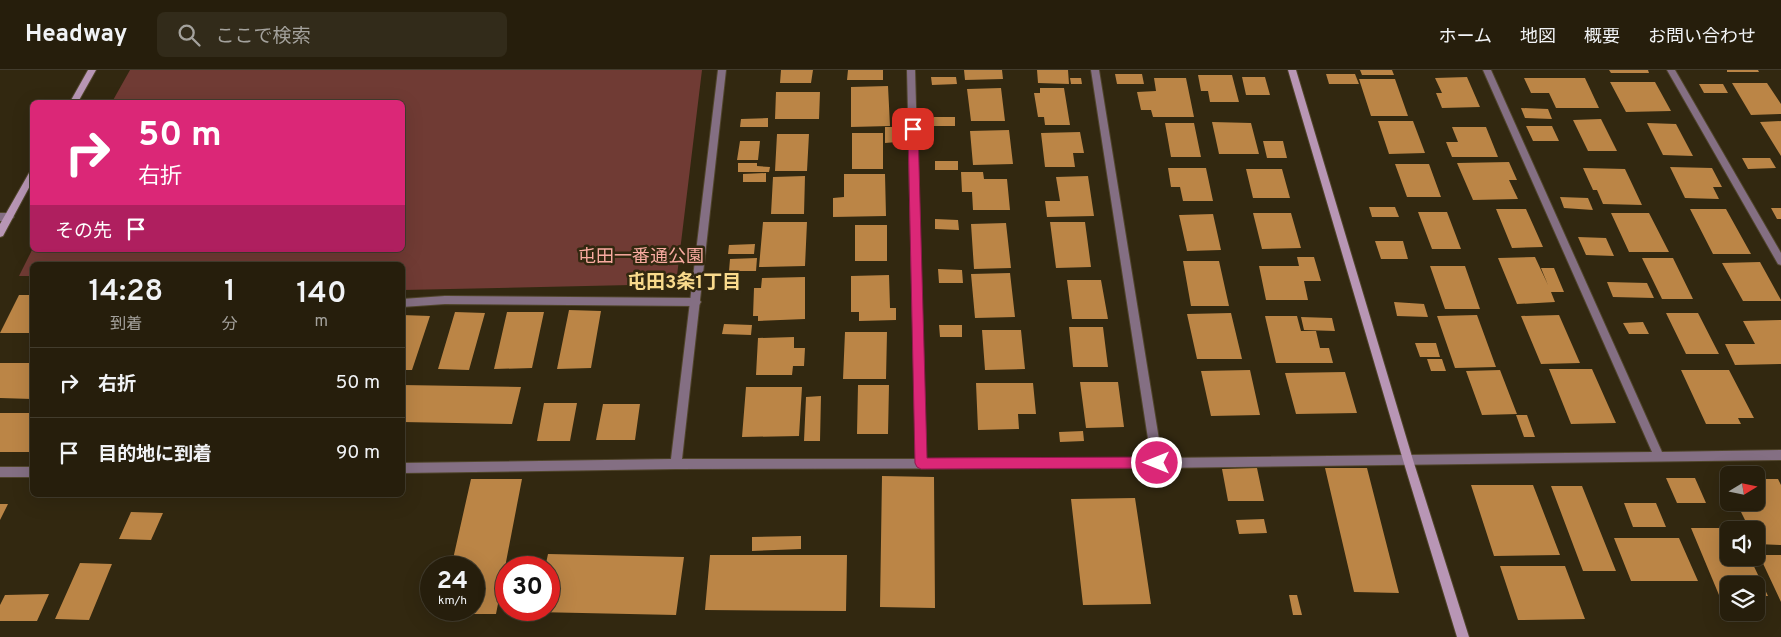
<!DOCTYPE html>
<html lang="ja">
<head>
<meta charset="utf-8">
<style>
	:root { --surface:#261e0c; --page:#322b1a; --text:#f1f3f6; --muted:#a4a29d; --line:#423c2d }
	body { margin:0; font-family:Overpass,"Noto Sans JP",sans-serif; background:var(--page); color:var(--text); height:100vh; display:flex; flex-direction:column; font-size:19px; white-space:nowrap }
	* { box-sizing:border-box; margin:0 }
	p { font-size:16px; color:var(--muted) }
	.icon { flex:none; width:28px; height:28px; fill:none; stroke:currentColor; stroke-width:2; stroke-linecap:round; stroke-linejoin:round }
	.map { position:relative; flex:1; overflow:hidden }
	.side { position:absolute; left:30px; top:192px; width:375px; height:235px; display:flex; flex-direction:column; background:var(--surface); border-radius:8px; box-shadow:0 5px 20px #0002,0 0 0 1px var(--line) }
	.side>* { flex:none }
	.guide { position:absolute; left:30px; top:30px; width:375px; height:152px; border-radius:8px; box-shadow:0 5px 20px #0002,0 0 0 1px var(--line); background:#db2777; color:#fff; overflow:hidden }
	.needle { width:32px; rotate:80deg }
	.controls { position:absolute; left:1720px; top:396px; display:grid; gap:10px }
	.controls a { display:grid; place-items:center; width:45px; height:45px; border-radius:8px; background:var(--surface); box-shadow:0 5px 20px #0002,0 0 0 1px var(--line); font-size:25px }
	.speed { position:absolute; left:420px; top:486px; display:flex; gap:10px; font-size:25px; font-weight:700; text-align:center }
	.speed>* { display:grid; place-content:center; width:65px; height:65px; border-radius:50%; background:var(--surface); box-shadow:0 5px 20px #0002,0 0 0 1px var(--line); line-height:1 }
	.speed small { font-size:12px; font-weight:400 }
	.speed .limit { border:8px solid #d22; background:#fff; color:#111 }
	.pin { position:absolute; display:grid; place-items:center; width:42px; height:42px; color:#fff; margin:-21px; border-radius:10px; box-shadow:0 2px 8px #0006 }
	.me { position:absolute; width:55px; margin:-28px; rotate:270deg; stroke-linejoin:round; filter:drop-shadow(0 0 4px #0008) }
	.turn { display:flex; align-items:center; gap:18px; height:105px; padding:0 25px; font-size:22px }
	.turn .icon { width:65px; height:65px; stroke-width:2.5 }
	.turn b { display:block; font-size:35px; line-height:42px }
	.then { display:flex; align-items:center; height:48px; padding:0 25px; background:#0003; gap:10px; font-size:19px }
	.eta { display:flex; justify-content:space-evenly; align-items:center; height:85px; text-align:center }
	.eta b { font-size:30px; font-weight:600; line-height:35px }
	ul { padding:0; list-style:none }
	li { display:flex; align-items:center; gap:15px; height:70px; padding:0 25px; border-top:1px solid var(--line) }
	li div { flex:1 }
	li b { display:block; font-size:19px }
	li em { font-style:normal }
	header { display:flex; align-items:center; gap:30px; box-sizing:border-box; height:70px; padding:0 25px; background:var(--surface); border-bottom:1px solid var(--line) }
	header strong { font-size:24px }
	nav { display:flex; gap:28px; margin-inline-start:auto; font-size:18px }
	.search { width:350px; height:45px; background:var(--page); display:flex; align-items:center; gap:12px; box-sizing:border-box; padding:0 18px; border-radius:8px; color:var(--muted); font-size:19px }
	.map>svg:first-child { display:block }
	.green { fill:#703b34 }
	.building { fill:#bb8546 }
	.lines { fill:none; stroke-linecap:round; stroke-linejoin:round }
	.lane-casing { stroke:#50452b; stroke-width:2 }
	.street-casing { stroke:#50452b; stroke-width:2 }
	.secondary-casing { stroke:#50452b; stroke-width:2 }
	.lane { fill:#846f83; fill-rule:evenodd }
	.street { fill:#846f83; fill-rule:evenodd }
	.secondary { fill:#b896b5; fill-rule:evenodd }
	.route { fill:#db2777; stroke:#8e194d }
	.labels { text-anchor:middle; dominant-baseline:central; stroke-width:5; stroke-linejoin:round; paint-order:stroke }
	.park-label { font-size:18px; fill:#f9aba0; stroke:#322810 }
	.neighbourhood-label { font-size:19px; font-weight:bold; fill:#f9da8c; stroke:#322810 }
</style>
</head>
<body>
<header>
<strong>Headway</strong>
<div class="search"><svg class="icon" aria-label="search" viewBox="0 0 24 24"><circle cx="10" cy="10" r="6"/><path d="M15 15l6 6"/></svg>ここで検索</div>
<nav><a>ホーム</a><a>地図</a><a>概要</a><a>お問い合わせ</a></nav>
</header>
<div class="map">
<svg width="1781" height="567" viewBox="0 0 1781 567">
	<rect width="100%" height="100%" fill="#322810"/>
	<path class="green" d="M 130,0 L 702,0 L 676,214 L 403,220 L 402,195 L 32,195 L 32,206 L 19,206 L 32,180 L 402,180 L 402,32 L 112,32 Z"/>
	<path class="building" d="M 781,0 L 813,0 L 811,13 L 780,13 Z
		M 848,0 L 883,0 L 883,10 L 847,10 Z
		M 964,0 L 1002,0 L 1003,9 L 965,10 Z
		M 1037,0 L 1068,0 L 1069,14 L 1038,13 Z
		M 1360,0 L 1392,0 L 1394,5 L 1362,5 Z
		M 1609,0 L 1648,0 L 1649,3 L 1611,3 Z
		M 1727,0 L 1758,0 L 1759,2 L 1727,2 Z
		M 1115,4 L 1142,4 L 1144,14 L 1117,14 Z
		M 1326,4 L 1355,4 L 1359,14 L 1329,14 Z
		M 1198,5 L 1232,5 L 1239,32 L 1210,32 L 1208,21 L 1201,21 Z
		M 931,7 L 956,7 L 957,14 L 932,15 Z
		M 1242,7 L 1265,7 L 1270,25 L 1246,25 Z
		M 1467,7 L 1480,37 L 1442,38 L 1436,23 L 1442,23 L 1435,8 Z
		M 1070,8 L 1081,8 L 1082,14 L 1071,14 Z
		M 1154,8 L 1186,8 L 1194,47 L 1153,47 L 1151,40 L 1141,40 L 1137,22 L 1156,21 Z
		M 1524,8 L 1585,8 L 1599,38 L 1556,38 L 1549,23 L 1531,23 Z
		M 1359,9 L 1395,9 L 1408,46 L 1371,46 Z
		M 1610,12 L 1655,12 L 1671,41 L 1626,42 Z
		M 1732,13 L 1767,13 L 1781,34 L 1781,44 L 1751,45 Z
		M 1699,14 L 1723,14 L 1728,23 L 1704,23 Z
		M 888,16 L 890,56 L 851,57 L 851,17 Z
		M 1001,18 L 1005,51 L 971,51 L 967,19 Z
		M 1040,18 L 1064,18 L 1070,55 L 1045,55 L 1044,47 L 1038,47 L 1034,23 L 1040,23 Z
		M 776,22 L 820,22 L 819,49 L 775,49 Z
		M 1521,38 L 1548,39 L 1552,49 L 1525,48 Z
		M 934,47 L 955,47 L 955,56 L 933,56 Z
		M 768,48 L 768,57 L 740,57 L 741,49 Z
		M 1601,49 L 1617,81 L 1588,81 L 1573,50 Z
		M 1378,51 L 1413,51 L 1425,83 L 1389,84 Z
		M 1781,51 L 1781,86 L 1760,52 Z
		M 1212,52 L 1251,53 L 1259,84 L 1219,84 Z
		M 1165,53 L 1194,53 L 1201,87 L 1171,87 Z
		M 1647,53 L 1676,54 L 1693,86 L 1663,85 Z
		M 1526,56 L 1552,56 L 1559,71 L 1533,71 Z
		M 885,57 L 897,57 L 897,72 L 885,73 Z
		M 1452,57 L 1486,57 L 1498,87 L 1452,87 L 1446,72 L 1458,72 Z
		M 1009,60 L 1013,94 L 973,95 L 970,61 Z
		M 1080,62 L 1084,83 L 1073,83 L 1075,97 L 1045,97 L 1041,63 Z
		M 852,63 L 883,63 L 883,99 L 852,99 Z
		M 777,64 L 809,64 L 807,101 L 775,101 Z
		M 740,71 L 760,71 L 758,90 L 737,90 Z
		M 1263,71 L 1283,71 L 1287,88 L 1267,88 Z
		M 1742,88 L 1770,88 L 1776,98 L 1748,99 Z
		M 935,91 L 958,91 L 958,100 L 935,100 Z
		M 1509,92 L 1517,110 L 1509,110 L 1518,129 L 1473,130 L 1457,93 Z
		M 738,93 L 757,93 L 757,96 L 770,97 L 769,102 L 738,102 Z
		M 1395,94 L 1429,94 L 1441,127 L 1407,127 Z
		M 1670,97 L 1712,98 L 1722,117 L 1713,117 L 1719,129 L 1685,128 Z
		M 1168,98 L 1206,98 L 1213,131 L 1183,131 L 1180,117 L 1171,117 Z
		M 1583,98 L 1625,99 L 1642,135 L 1603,134 L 1597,120 L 1593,120 Z
		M 1246,99 L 1282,99 L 1290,128 L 1253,128 Z
		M 961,102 L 983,102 L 984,109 L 1007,109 L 1010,140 L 973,140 L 972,122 L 962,122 Z
		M 766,103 L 766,112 L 743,112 L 743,104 Z
		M 844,104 L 885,104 L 886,146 L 833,147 L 833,128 L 844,127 Z
		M 805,106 L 804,144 L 771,144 L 773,107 Z
		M 1088,106 L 1094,146 L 1047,147 L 1045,131 L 1060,131 L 1056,107 Z
		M 1560,127 L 1588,128 L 1593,140 L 1564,138 Z
		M 1369,137 L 1395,137 L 1399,147 L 1372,147 Z
		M 1771,138 L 1781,138 L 1781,149 L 1777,149 Z
		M 1496,139 L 1526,139 L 1543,177 L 1512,178 Z
		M 1690,139 L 1726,139 L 1751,184 L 1713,184 Z
		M 1418,142 L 1447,142 L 1461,179 L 1432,179 Z
		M 1253,143 L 1291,143 L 1301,178 L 1262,179 Z
		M 1611,143 L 1649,143 L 1669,182 L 1629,182 Z
		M 1213,144 L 1221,180 L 1187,181 L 1179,145 Z
		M 935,149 L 958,150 L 959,160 L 935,159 Z
		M 763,152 L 807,152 L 805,196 L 759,197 Z
		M 1050,152 L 1085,152 L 1091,197 L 1056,198 Z
		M 1006,153 L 1011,198 L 974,199 L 971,154 Z
		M 855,155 L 887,155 L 887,191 L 855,191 Z
		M 1578,167 L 1606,168 L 1614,186 L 1586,185 Z
		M 1375,171 L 1403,171 L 1408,189 L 1381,189 Z
		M 755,174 L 754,184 L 728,184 L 729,175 Z
		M 1297,187 L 1314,187 L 1321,211 L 1304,211 L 1308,230 L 1266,230 L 1259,196 L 1299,196 Z
		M 1535,187 L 1548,215 L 1541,198 L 1554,198 L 1564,222 L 1551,222 L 1555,232 L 1517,234 L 1498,188 Z
		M 757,188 L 756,201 L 729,201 L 730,189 Z
		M 1642,188 L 1673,188 L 1693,229 L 1662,229 Z
		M 1183,191 L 1219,191 L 1229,236 L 1191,236 Z
		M 1760,192 L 1781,230 L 1781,231 L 1743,231 L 1722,193 Z
		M 1430,196 L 1465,196 L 1480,239 L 1445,239 Z
		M 938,199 L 962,200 L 963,213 L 939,213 Z
		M 1010,203 L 1015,247 L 975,248 L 971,204 Z
		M 889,205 L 890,238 L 896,238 L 896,250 L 859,251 L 859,242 L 851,242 L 851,206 Z
		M 805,207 L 805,249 L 758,251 L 758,246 L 753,246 L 754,218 L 761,218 L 762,208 Z
		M 1067,210 L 1101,210 L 1108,249 L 1072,249 Z
		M 1607,212 L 1647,213 L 1654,228 L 1613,227 Z
		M 19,225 L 32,225 L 32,263 L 0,263 Z
		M 1394,232 L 1424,234 L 1428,247 L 1397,246 Z
		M 569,240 L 601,241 L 591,298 L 557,299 Z
		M 455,242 L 485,243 L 469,300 L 438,299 Z
		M 507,242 L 544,242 L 532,298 L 494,299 Z
		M 1231,243 L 1242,289 L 1197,289 L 1187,244 Z
		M 1666,243 L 1698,243 L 1719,284 L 1686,284 Z
		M 402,245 L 430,246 L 412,300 L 402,300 Z
		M 1477,245 L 1496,297 L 1455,298 L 1437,246 Z
		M 1559,245 L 1580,293 L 1541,294 L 1521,246 Z
		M 1265,246 L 1297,246 L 1301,261 L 1316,261 L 1320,278 L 1329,278 L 1333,293 L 1276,293 Z
		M 1301,247 L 1332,248 L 1335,261 L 1304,260 Z
		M 1781,250 L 1781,294 L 1735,295 L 1725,274 L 1755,274 L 1743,251 Z
		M 1643,252 L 1649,264 L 1629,264 L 1623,253 Z
		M 724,254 L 752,255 L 751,265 L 722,264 Z
		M 939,255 L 962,255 L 962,267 L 940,267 Z
		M 1069,257 L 1103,257 L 1108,297 L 1073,297 Z
		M 982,260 L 1021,260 L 1025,299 L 985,300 Z
		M 845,262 L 887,262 L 886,309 L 843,309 Z
		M 794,267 L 794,278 L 805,278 L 804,296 L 793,296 L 792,305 L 756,305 L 758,268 Z
		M 1415,273 L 1436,273 L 1440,287 L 1420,287 Z
		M 1427,289 L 1442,289 L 1446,301 L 1431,301 Z
		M 0,293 L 32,293 L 32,329 L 0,328 Z
		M 1549,299 L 1592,299 L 1616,353 L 1571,354 Z
		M 1250,300 L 1260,345 L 1211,346 L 1201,301 Z
		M 1500,300 L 1517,344 L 1482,345 L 1466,301 Z
		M 1681,300 L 1729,300 L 1754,348 L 1738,348 L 1741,354 L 1706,354 Z
		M 1345,302 L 1357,343 L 1296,344 L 1285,303 Z
		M 1080,312 L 1118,312 L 1124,357 L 1086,358 Z
		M 976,313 L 1033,313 L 1036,344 L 1018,344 L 1019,359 L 978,360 Z
		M 402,315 L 521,317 L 512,354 L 402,352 Z
		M 858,315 L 889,315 L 888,364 L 857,364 Z
		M 746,317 L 802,317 L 799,366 L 742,367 Z
		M 821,326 L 820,371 L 804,371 L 806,327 Z
		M 544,333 L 577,333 L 570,371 L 537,371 Z
		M 603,334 L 640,334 L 635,370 L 596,370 Z
		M 0,343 L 32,343 L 32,382 L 0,382 Z
		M 1516,345 L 1527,345 L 1535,367 L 1524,367 Z
		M 1083,361 L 1084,371 L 1060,372 L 1059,362 Z
		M 1257,398 L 1264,431 L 1228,431 L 1222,399 Z
		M 1325,398 L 1367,398 L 1399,523 L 1354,522 Z
		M 882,406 L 934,407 L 935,538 L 880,537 Z
		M 1666,408 L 1695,408 L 1706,433 L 1677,433 Z
		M 471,409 L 522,409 L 496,544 L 440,544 L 441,540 L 474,540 L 474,498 L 451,498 Z
		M 1756,409 L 1778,409 L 1781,415 L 1781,475 L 1757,474 L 1756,460 L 1750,460 L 1736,432 L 1756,432 Z
		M 1471,415 L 1533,415 L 1560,485 L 1494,486 Z
		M 1551,416 L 1582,416 L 1616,501 L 1583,501 Z
		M 1135,428 L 1151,534 L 1083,535 L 1071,429 Z
		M 1624,433 L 1656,433 L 1666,457 L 1633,457 Z
		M 0,434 L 8,434 L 0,450 Z
		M 131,442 L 163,443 L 151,470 L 119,469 Z
		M 1264,449 L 1267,463 L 1239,464 L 1236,450 Z
		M 1691,458 L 1736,458 L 1737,460 L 1729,460 L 1729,488 L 1750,488 L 1768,526 L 1756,526 L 1756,515 L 1729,515 L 1729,525 L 1719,525 Z
		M 801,466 L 801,479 L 752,481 L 752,467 Z
		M 1614,468 L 1679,468 L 1698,511 L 1631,511 Z
		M 548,484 L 684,487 L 676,545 L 535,542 L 536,540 L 549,540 L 549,498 L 545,498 Z
		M 710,485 L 847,485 L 846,541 L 705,540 Z
		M 1759,485 L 1781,485 L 1781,532 Z
		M 80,493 L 112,494 L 89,550 L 55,549 Z
		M 1500,496 L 1565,496 L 1585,549 L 1518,550 Z
		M 49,524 L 37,551 L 0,551 L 0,535 L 5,525 Z
		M 1289,525 L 1297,525 L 1302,545 L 1293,545 Z"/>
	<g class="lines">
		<defs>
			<path id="lane" d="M 445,226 L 696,228 L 699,229 L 701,232 L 699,235 L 696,236 L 445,234 L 402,237 L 402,229 Z"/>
			<path id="street" d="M 718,0 L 726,0 L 682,389 L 916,389 L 907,0 L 915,0 L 926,389 L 1151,388 L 1091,0 L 1099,0 L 1162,388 L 1652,382 L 1483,0 L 1491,0 L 1662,382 L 1781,380 L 1781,390 L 1157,398 L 676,399 L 402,403 L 402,393 L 671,389 Z
				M 1667,0 L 1675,0 L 1781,183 L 1781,195 L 1778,194 Z
				M 0,143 L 9,143 L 14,147 L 9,151 L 0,151 Z
				M 0,397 L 32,397 L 32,407 L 0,407 Z"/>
			<path id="secondary" d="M 88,0 L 96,0 L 78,32 L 70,32 Z
				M 1288,0 L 1296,0 L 1413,390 L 1469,567 L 1457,567 L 1403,390 Z
				M 32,102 L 32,112 L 3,166 L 0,167 L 0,154 L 29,103 Z"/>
		</defs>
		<use href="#lane" class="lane-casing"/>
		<use href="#street" class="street-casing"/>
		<use href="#secondary" class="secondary-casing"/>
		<use href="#lane" class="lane"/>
		<use href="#street" class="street"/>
		<use href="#secondary" class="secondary"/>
	</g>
	<path class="route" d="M 913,55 L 918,59 L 927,388 L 1157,387 L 1161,389 L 1163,393 L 1161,397 L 1157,398 L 921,399 L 917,397 L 915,393 L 908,59 Z"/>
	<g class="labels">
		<g class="park-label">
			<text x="641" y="187">屯田一番通公園</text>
		</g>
		<g class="neighbourhood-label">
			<text x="684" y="213">屯田3条1丁目</text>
		</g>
	</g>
</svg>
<div class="controls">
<a><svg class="needle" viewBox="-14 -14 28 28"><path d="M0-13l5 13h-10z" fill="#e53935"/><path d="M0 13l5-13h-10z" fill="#a4a29d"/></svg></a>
<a><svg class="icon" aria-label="sound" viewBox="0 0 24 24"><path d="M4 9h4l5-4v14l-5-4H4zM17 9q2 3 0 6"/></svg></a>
<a><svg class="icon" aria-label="layers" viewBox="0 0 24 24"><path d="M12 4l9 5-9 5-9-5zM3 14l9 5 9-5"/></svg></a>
</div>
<div class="speed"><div>24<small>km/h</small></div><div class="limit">30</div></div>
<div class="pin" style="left:913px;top:59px;background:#d93025"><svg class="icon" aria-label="arrive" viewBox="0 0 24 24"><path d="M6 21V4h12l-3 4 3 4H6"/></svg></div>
<svg class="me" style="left:1157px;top:393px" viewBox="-20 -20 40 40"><circle r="17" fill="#db2777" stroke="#fff" stroke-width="3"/><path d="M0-11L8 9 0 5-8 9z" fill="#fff"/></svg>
<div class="guide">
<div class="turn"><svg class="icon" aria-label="right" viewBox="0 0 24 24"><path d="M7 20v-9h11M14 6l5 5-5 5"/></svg><div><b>50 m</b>右折</div></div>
<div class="then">その先<svg class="icon" aria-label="arrive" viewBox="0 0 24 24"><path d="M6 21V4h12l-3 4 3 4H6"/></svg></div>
</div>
<section class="side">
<div class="eta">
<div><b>14:28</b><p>到着</p></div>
<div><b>1</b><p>分</p></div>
<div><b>140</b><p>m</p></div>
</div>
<ul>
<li><svg class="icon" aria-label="right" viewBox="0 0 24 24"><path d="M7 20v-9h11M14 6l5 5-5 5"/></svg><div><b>右折</b></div><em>50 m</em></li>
<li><svg class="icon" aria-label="arrive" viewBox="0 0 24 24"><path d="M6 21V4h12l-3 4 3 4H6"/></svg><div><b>目的地に到着</b></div><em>90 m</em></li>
</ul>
</section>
</div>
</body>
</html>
